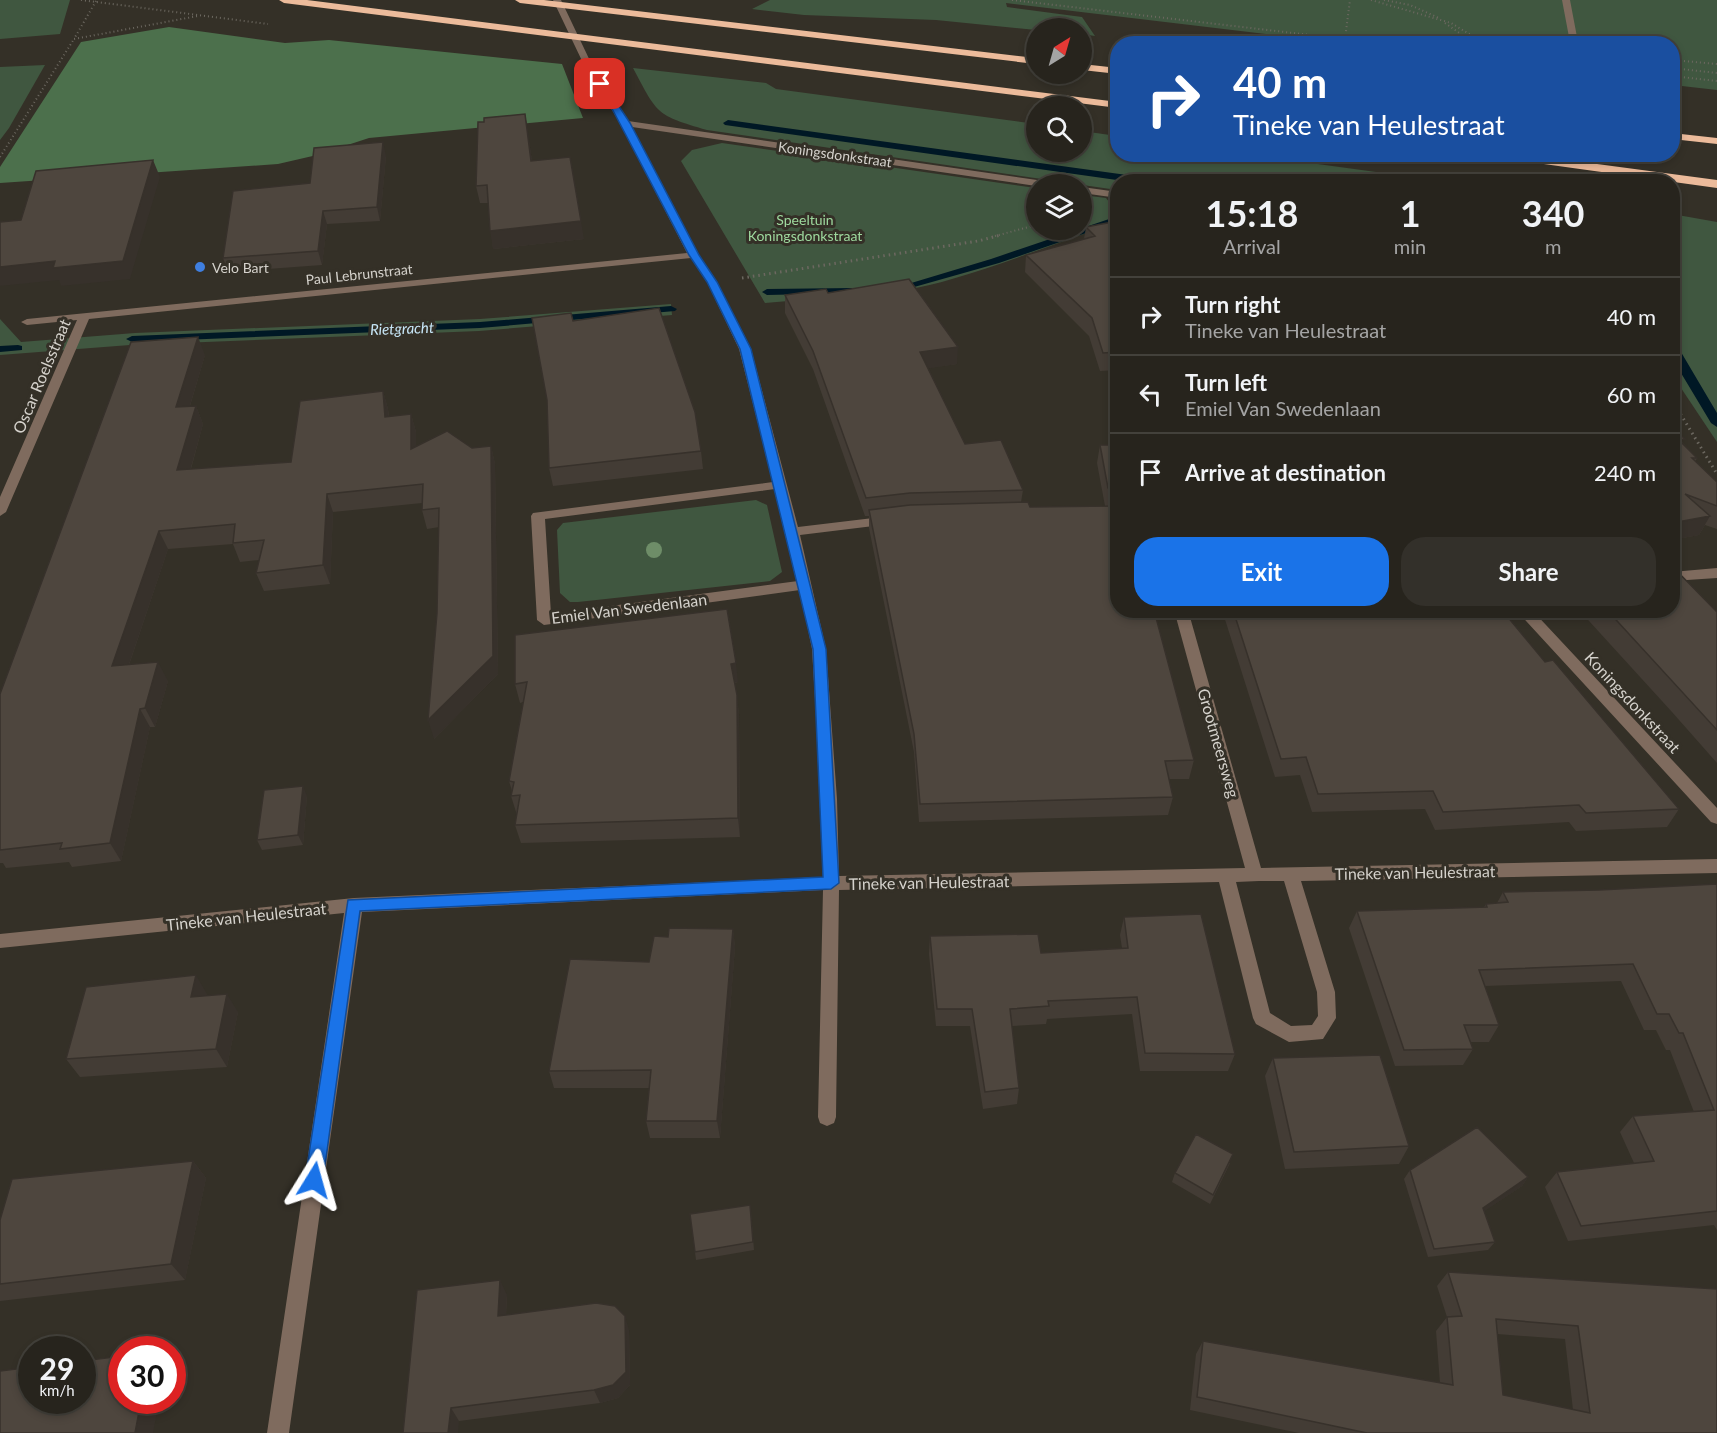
<!DOCTYPE html>
<html lang="en">
<head>
<meta charset="utf-8">
<style>
	:root { --surface:#27241d; --page:#33302a; --text:#f1f3f6; --muted:#a4a4a4; --line:#43413b; --accent:#1a73e8 }
	body { margin:0; font-family:Lato,sans-serif; background:var(--page); color:var(--text); height:100vh; display:flex; flex-direction:column; font-size:22px; white-space:nowrap }
	* { box-sizing:border-box; margin:0 }
	p { font-size:20px; color:var(--muted) }
	.icon { flex:none; width:33px; height:33px; fill:none; stroke:currentColor; stroke-width:2; stroke-linecap:round; stroke-linejoin:round }
	.map { position:relative; flex:1; overflow:hidden }
	.drawer { position:absolute; left:1110px; top:174px; width:570px; height:444px; display:flex; flex-direction:column; background:var(--surface); border-radius:24px; box-shadow:0 3px 9px #0003,0 0 0 2px var(--line) }
	.drawer>* { flex:none }
	.banner { position:absolute; left:1110px; top:36px; width:570px; height:126px; border-radius:24px; box-shadow:0 3px 9px #0003,0 0 0 2px var(--line); background:#1a4fa0; color:#fff; overflow:hidden }
	.needle { width:39px; rotate:37deg }
	.controls { position:absolute; left:1026px; top:18px; display:grid; gap:12px }
	.controls a { display:grid; place-items:center; width:66px; height:66px; border-radius:50%; background:var(--surface); box-shadow:0 3px 9px #0003,0 0 0 2px var(--line); font-size:30px }
	.speed { position:absolute; left:18px; top:1336px; display:flex; gap:12px; font-size:30px; font-weight:700; text-align:center }
	.speed>* { display:grid; place-content:center; width:78px; height:78px; border-radius:50%; background:var(--surface); box-shadow:0 3px 9px #0003,0 0 0 2px var(--line); line-height:1 }
	.speed small { font-size:15px; font-weight:400 }
	.speed .limit { border:9px solid #d22; background:#fff; color:#111 }
	.pin { position:absolute; display:grid; place-items:center; width:51px; height:51px; color:#fff; margin:-26px; border-radius:12px; box-shadow:0 3px 9px #0006 }
	.me { position:absolute; width:66px; margin:-33px; rotate:8deg; stroke-linejoin:round; filter:drop-shadow(0 0 4px #0008) }
	.turn { display:flex; align-items:center; gap:21px; height:126px; padding:0 24px; font-size:27px }
	.turn .icon { width:78px; height:78px; stroke-width:2.5 }
	.turn b { display:block; font-size:42px; line-height:51px }
	.eta { display:flex; justify-content:space-evenly; align-items:center; height:102px; text-align:center }
	.eta b { font-size:36px; font-weight:700; line-height:42px }
	.action { display:flex; gap:12px; margin-top:auto; padding:12px 24px }
	.action a { flex:1; height:69px; border-radius:24px; background:var(--accent); color:#fff; font-size:24px; font-weight:700; line-height:69px; text-align:center }
	.action a+a { background:var(--page); color:var(--text) }
	ul { padding:0; list-style:none }
	li { display:flex; align-items:center; gap:18px; height:78px; padding:0 24px; border-top:2px solid var(--line) }
	li div { flex:1 }
	li b { display:block; font-size:22px }
	li em { font-style:normal }
	.map>svg:first-child { display:block }
	.green { fill:#405740 }
	.forest { fill:#4c704c }
	.lines { fill:none; stroke-linecap:round; stroke-linejoin:round }
	.stream { fill:#001825; fill-rule:evenodd }
	.path-far1 { stroke:#6c6860; stroke-width:2; stroke-dasharray:1 3; stroke-linecap:butt }
	.path { stroke:#6c6860; stroke-width:3; stroke-dasharray:1.5 4; stroke-linecap:butt }
	.minor { fill:#7f6b5e; fill-rule:evenodd }
	.highway { fill:#ecbb9b; fill-rule:evenodd }
	.tree { fill:#6e8d68 }
	.wall { fill:#433c35; fill-rule:evenodd }
	.shaded-wall { fill:#37312b }
	.building { fill:#4e463e; stroke:#37312b; stroke-width:1.5; fill-rule:evenodd }
	.route { fill:#1a73e8; stroke:#114b97; stroke-width:1.5 }
	.shop-dot { fill:#3f7fe0; stroke:#343027; stroke-width:2 }
	.labels { text-anchor:middle; dominant-baseline:central; stroke-width:6; stroke-linejoin:round; paint-order:stroke }
	.far-street-label { font-size:14px; fill:#d5d2cc; stroke:#343027 }
	.far-park-label { font-size:14px; fill:#9ed99e; stroke:#343027 }
	.far-poi-label { font-size:14px; fill:#d5d2cc; stroke:#343027; text-anchor:start }
	.far-water-label { font-size:15px; font-style:italic; fill:#c7e6f7; stroke:#343027 }
	.street-label { font-size:16px; fill:#d5d2cc; stroke:#343027 }
</style>
</head>
<body>
<div class="map">
<svg width="1717" height="1433" viewBox="0 0 1717 1433">
	<rect width="100%" height="100%" fill="#343027"/>
	<path class="green" d="M 0,0 L 70,0 L 60,34 L 0,39 Z
		M 770,0 L 1717,0 L 1717,90 L 1673,85 L 1672,44 L 1342,43 L 1006,3 L 1007,7 L 1082,17 L 1095,36 L 1082,34 L 1082,28 L 1036,30 L 936,20 L 804,15 L 752,9 Z
		M 45,65 L 9,128 L 0,140 L 0,67 Z
		M 633,68 L 766,83 L 776,89 L 1036,124 L 1036,152 L 1082,152 L 1082,131 L 1117,136 L 1118,154 L 1251,155 L 1442,181 L 1118,182 L 1117,190 L 707,130 C 656,115 658,115 633,68 Z
		M 722,143 L 1036,188 L 1036,230 L 1082,230 L 1082,195 L 1106,198 L 1117,212 L 1117,223 C 1062,240 1008,263 952,279 C 893,297 827,297 765,303 L 681,161 L 692,150 Z
		M 1672,214 L 1717,222 L 1717,442 L 1673,376 Z
		M 671,304 L 672,315 L 479,331 L 130,345 L 0,355 L 0,319 L 21,342 L 135,333 L 480,319 Z
		M 756,500 L 767,505 L 782,572 L 770,581 L 578,602 L 570,602 L 560,593 L 557,530 L 563,523 Z"/>
	<path class="forest" d="M 169,27 L 285,43 L 329,40 L 562,64 L 583,118 L 369,138 L 317,155 L 278,164 L 0,183 L 0,167 L 81,42 Z"/>
	<g class="lines">
		<path class="stream" d="M 728,120 L 1156,179 L 1161,182 L 1131,182 L 725,125 L 723,123 Z
			M 1118,216 L 1118,222 L 999,263 L 893,293 L 888,290 L 991,259 Z
			M 854,288 L 859,291 L 858,293 L 767,295 L 762,292 L 767,289 Z
			M 671,306 L 677,309 L 675,311 L 480,328 L 132,342 L 126,339 L 132,336 L 480,322 Z
			M 1672,344 L 1678,347 L 1717,413 L 1717,427 L 1711,423 L 1672,358 Z
			M 18,345 L 22,346 L 22,350 L 0,352 L 0,346 Z"/>
		<path class="path-far1" d="M 81,0 L 268,24
			M 1012,0 L 1387,44
			M 1371,0 L 1451,23 L 1486,44
			M 1384,0 L 1410,5 L 1439,18
			M 96,1 L 74,39 L 198,16
			M 1445,23 L 1475,44
			M 1345,39 L 1350,0
			M 1672,60 L 1717,64
			M 1672,68 L 1717,73
			M 1672,76 L 1717,81
			M 0,157 L 74,39
			M 995,236 L 1036,225"/>
		<path class="path" d="M 742,278 L 978,241 L 1001,235
			M 1672,400 L 1717,474"/>
		<path class="minor" d="M 553,0 L 561,0 L 592,65 L 628,121 L 1044,181 L 1049,184 L 1036,186 L 632,127 L 699,255 L 717,282 L 751,349 L 798,527 L 890,516 L 897,520 L 890,524 L 800,535 L 826,649 L 837,799 L 839,876 L 1245,868 L 1174,610 L 1188,610 L 1261,868 L 1717,859 L 1717,873 L 1301,881 L 1335,992 L 1336,1018 L 1323,1039 L 1289,1042 L 1256,1024 L 1253,1018 L 1219,882 L 839,890 L 836,1117 L 834,1123 L 827,1126 L 820,1123 L 818,1117 L 823,890 L 362,912 L 289,1433 L 267,1433 L 344,913 L 0,948 L 0,934 L 354,898 L 823,877 L 821,799 L 812,649 L 800,590 L 544,625 L 537,620 L 531,516 L 533,513 L 773,482 L 739,349 L 707,282 L 691,258 L 89,319 L 6,512 L 0,516 L 0,497 L 77,320 L 27,325 L 21,322 L 27,319 L 687,253 L 620,123 L 584,65 ZM 775,489 L 798,581 L 551,614 L 545,519 ZM 1259,881 L 1284,881 L 1317,992 L 1318,1016 L 1312,1025 L 1291,1026 L 1270,1013 L 1236,882 Z
			M 1562,0 L 1570,0 L 1577,37 L 1573,44 L 1564,44 L 1569,37 Z
			M 1082,187 L 1118,192 L 1118,198 L 1082,193 Z
			M 1717,568 L 1717,578 L 1672,581 L 1672,572 Z
			M 1516,610 L 1532,610 L 1717,808 L 1717,824 L 1711,822 Z"/>
		<path class="highway" d="M 279,0 L 307,0 L 1118,102 L 1118,108 L 284,3 Z
			M 515,0 L 544,0 L 1036,58 L 1036,64 L 520,3 Z
			M 1082,64 L 1118,68 L 1118,74 L 1082,70 Z
			M 1672,133 L 1717,138 L 1717,144 L 1672,139 Z
			M 1489,154 L 1523,154 L 1717,180 L 1717,188 L 1494,157 Z"/>
	</g>
	<circle class="tree" cx="654" cy="550" r="8"/>
	<path class="wall" d="M 525,114 L 532,161 L 584,239 L 493,249 L 488,203 L 480,203 L 476,186 L 484,122 Z
		M 386,156 L 380,221 L 327,224 L 322,265 L 228,272 L 223,258 L 310,183 Z
		M 1118,221 L 1118,370 L 1100,371 L 1089,336 L 1025,272 L 1026,255 L 1084,239 L 1086,227 Z
		M 828,293 L 957,364 L 928,368 L 965,444 L 1023,490 L 1021,502 L 1030,507 L 1105,506 L 1097,463 L 1100,445 L 1118,445 L 1118,610 L 1194,760 L 1189,779 L 1169,779 L 1173,797 L 1168,815 L 919,822 L 914,752 L 869,528 L 869,516 L 865,516 L 813,369 L 785,313 L 785,295 Z
		M 205,355 L 190,406 L 196,406 L 203,424 L 191,469 L 291,462 L 383,391 L 388,409 L 389,416 L 411,414 L 416,432 L 416,446 L 472,448 L 491,446 L 495,464 L 498,674 L 434,739 L 439,527 L 427,529 L 422,510 L 422,503 L 333,512 L 330,584 L 264,591 L 256,573 L 259,560 L 240,562 L 233,544 L 168,549 L 129,665 L 168,681 L 155,727 L 150,727 L 121,861 L 72,867 L 69,862 L 6,868 L 3,863 L 0,863 L 0,694 Z
		M 1672,427 L 1683,443 L 1697,458 L 1695,462 L 1717,482 L 1717,529 L 1705,525 L 1699,535 L 1672,540 Z
		M 701,451 L 703,469 L 553,486 L 549,468 Z
		M 1222,610 L 1502,610 L 1545,662 L 1679,809 L 1667,827 L 1576,831 L 1569,822 L 1435,830 L 1425,809 L 1312,812 L 1300,775 L 1275,777 Z
		M 1579,610 L 1672,610 L 1717,612 L 1717,763 L 1672,712 Z
		M 515,635 L 738,682 L 735,683 L 739,714 L 740,837 L 521,843 L 515,825 L 517,815 L 511,796 L 512,791 L 509,781 L 523,702 L 520,703 L 515,684 Z
		M 307,796 L 303,845 L 262,850 L 257,840 Z
		M 1717,884 L 1717,1230 L 1714,1225 L 1568,1241 L 1545,1187 L 1557,1172 L 1634,1163 L 1620,1132 L 1633,1116 L 1694,1112 L 1670,1050 L 1666,1050 L 1656,1030 L 1644,1030 L 1621,981 L 1485,986 L 1499,1025 L 1489,1042 L 1471,1042 L 1473,1049 L 1463,1065 L 1395,1066 L 1349,928 L 1357,911 L 1484,907 L 1486,904 L 1497,903 L 1503,892 L 1599,890 Z
		M 1124,917 L 1235,1054 L 1228,1071 L 1140,1071 L 1132,1014 L 1047,1019 L 1046,1024 L 1012,1026 L 1019,1088 L 1017,1104 L 983,1109 L 970,1026 L 936,1026 L 929,954 L 930,936 L 1041,953 L 1122,948 L 1120,935 Z
		M 733,929 L 735,947 L 720,1138 L 650,1138 L 646,1121 L 649,1088 L 554,1088 L 549,1071 L 649,962 L 668,937 Z
		M 207,994 L 207,995 L 238,1012 L 227,1067 L 80,1077 L 66,1059 Z
		M 1273,1058 L 1409,1146 L 1399,1164 L 1285,1169 L 1265,1076 Z
		M 193,1161 L 206,1178 L 185,1280 L 0,1301 L 0,1220 Z
		M 1230,1163 L 1210,1204 L 1172,1182 L 1175,1173 Z
		M 1410,1170 L 1528,1177 L 1522,1186 L 1484,1211 L 1495,1242 L 1488,1250 L 1428,1257 L 1404,1179 Z
		M 751,1213 L 754,1250 L 696,1260 L 695,1252 Z
		M 1448,1272 L 1717,1289 L 1717,1433 L 1299,1433 L 1190,1410 L 1196,1354 L 1203,1341 L 1440,1383 L 1436,1331 L 1447,1317 L 1437,1286 ZM 1497,1334 L 1565,1339 L 1573,1410 L 1503,1395 Z
		M 507,1295 L 506,1315 L 629,1330 L 630,1385 L 618,1398 L 600,1403 L 459,1421 L 403,1433 Z"/>
	<path class="shaded-wall" d="M 525,114 L 528,131 L 534,178 L 531,161 Z
		M 383,142 L 386,156 L 380,221 L 377,207 Z
		M 153,160 L 160,177 L 130,279 L 61,286 L 59,280 L 0,286 L 0,267 Z
		M 323,211 L 327,224 L 322,265 L 318,251 Z
		M 581,221 L 584,239 L 493,249 L 490,231 Z
		M 198,337 L 205,355 L 184,425 L 176,407 Z
		M 958,347 L 957,364 L 919,370 L 920,352 Z
		M 383,391 L 388,409 L 391,435 L 385,417 Z
		M 196,406 L 203,424 L 185,489 L 177,470 Z
		M 411,414 L 416,432 L 416,467 L 411,449 Z
		M 491,446 L 495,464 L 498,674 L 434,739 L 428,720 Z
		M 327,494 L 333,512 L 330,584 L 323,565 Z
		M 1710,516 L 1699,535 L 1672,540 L 1672,523 Z
		M 159,531 L 168,549 L 122,685 L 112,666 Z
		M 158,662 L 168,681 L 155,727 L 145,708 Z
		M 736,663 L 738,682 L 733,683 L 731,664 Z
		M 737,695 L 739,714 L 740,837 L 738,818 Z
		M 140,709 L 150,727 L 121,861 L 110,843 Z
		M 303,786 L 307,796 L 303,845 L 298,835 Z
		M 733,929 L 735,947 L 720,1138 L 717,1121 Z
		M 196,975 L 207,994 L 203,1015 L 191,997 Z
		M 227,994 L 238,1012 L 227,1067 L 216,1049 Z
		M 193,1161 L 206,1178 L 185,1280 L 171,1264 Z
		M 1528,1177 L 1522,1186 L 1477,1216 L 1483,1208 Z
		M 500,1280 L 507,1295 L 505,1330 L 498,1316 Z
		M 625,1316 L 629,1330 L 630,1385 L 618,1398 L 600,1403 L 594,1390 Z
		M 141,1401 L 159,1401 L 153,1433 L 135,1433 Z
		M 451,1408 L 459,1421 L 458,1433 L 448,1433 Z"/>
	<path class="building" d="M 525,114 L 531,161 L 570,157 L 581,221 L 490,231 L 487,185 L 476,186 L 478,122 L 484,122 L 484,118 Z
		M 383,142 L 377,207 L 323,211 L 318,251 L 223,258 L 233,191 L 310,183 L 314,148 Z
		M 153,160 L 123,261 L 53,268 L 55,261 L 0,267 L 0,222 L 21,220 L 36,171 Z
		M 1118,221 L 1118,352 L 1103,353 L 1092,318 L 1026,255 L 1095,236 L 1086,227 Z
		M 909,279 L 958,347 L 920,352 L 965,444 L 1001,440 L 1023,490 L 910,493 L 866,498 L 813,351 L 785,295 L 826,289 L 828,293 Z
		M 659,308 L 695,412 L 701,451 L 549,468 L 547,400 L 532,318 L 571,313 L 573,321 Z
		M 198,337 L 176,407 L 196,406 L 177,470 L 291,462 L 300,401 L 383,391 L 385,417 L 411,414 L 411,449 L 447,431 L 472,448 L 491,446 L 493,656 L 428,720 L 437,613 L 439,508 L 422,510 L 423,484 L 327,494 L 323,565 L 256,573 L 264,540 L 233,543 L 235,524 L 159,531 L 112,666 L 158,662 L 145,708 L 140,709 L 110,843 L 60,849 L 62,843 L 0,850 L 0,694 L 131,342 Z
		M 1672,427 L 1685,439 L 1679,440 L 1697,458 L 1692,458 L 1717,482 L 1717,506 L 1685,494 L 1710,516 L 1672,523 Z
		M 1100,445 L 1118,445 L 1118,488 L 1108,488 Z
		M 1110,500 L 1118,500 L 1118,610 L 1154,610 L 1194,760 L 1165,761 L 1173,797 L 920,804 L 914,734 L 869,510 L 910,505 L 1028,502 L 1030,507 L 1111,506 Z
		M 1672,566 L 1717,612 L 1717,730 L 1607,610 L 1672,610 Z
		M 727,609 L 736,663 L 731,664 L 737,695 L 738,818 L 515,825 L 520,795 L 511,796 L 514,782 L 509,781 L 527,682 L 515,684 L 515,635 Z
		M 1233,610 L 1502,610 L 1545,662 L 1553,660 L 1679,809 L 1586,813 L 1579,805 L 1443,812 L 1433,791 L 1318,794 L 1306,757 L 1281,759 Z
		M 303,786 L 298,835 L 257,840 L 264,790 Z
		M 1717,884 L 1717,1211 L 1581,1226 L 1557,1172 L 1654,1161 L 1633,1116 L 1714,1110 L 1683,1033 L 1679,1033 L 1669,1014 L 1657,1014 L 1633,964 L 1479,970 L 1499,1025 L 1464,1025 L 1473,1049 L 1404,1050 L 1357,911 L 1487,907 L 1486,904 L 1508,902 L 1503,892 L 1599,890 Z
		M 1201,914 L 1235,1054 L 1145,1053 L 1137,997 L 1048,1001 L 1049,1006 L 1010,1009 L 1019,1088 L 985,1092 L 972,1009 L 937,1009 L 930,936 L 1038,934 L 1041,953 L 1128,948 L 1124,917 Z
		M 669,928 L 733,929 L 717,1121 L 646,1121 L 651,1070 L 549,1071 L 570,959 L 649,962 L 654,936 L 668,937 Z
		M 196,975 L 191,997 L 227,994 L 216,1049 L 66,1059 L 86,987 Z
		M 1380,1055 L 1409,1146 L 1294,1152 L 1273,1058 Z
		M 1477,1127 L 1528,1177 L 1483,1208 L 1495,1242 L 1434,1249 L 1410,1170 Z
		M 1196,1134 L 1233,1154 L 1213,1195 L 1175,1173 Z
		M 193,1161 L 171,1264 L 0,1284 L 0,1220 L 12,1179 Z
		M 750,1205 L 753,1242 L 695,1252 L 690,1214 Z
		M 1448,1272 L 1717,1289 L 1717,1433 L 1367,1433 L 1197,1397 L 1203,1341 L 1453,1385 L 1447,1317 L 1462,1316 ZM 1496,1319 L 1578,1326 L 1590,1413 L 1503,1395 Z
		M 500,1280 L 498,1316 L 596,1303 L 615,1306 L 625,1316 L 626,1372 L 613,1385 L 594,1390 L 451,1408 L 448,1433 L 403,1433 L 417,1290 Z
		M 122,1356 L 122,1401 L 141,1401 L 135,1433 L 0,1433 L 0,1371 L 32,1367 L 32,1401 L 82,1401 L 82,1361 Z"/>
	<path class="route" d="M 598,82 L 603,82 L 630,123 L 699,255 L 717,282 L 751,349 L 826,649 L 839,883 L 831,889 L 360,911 L 323,1180 L 320,1186 L 314,1189 L 308,1186 L 305,1180 L 348,900 L 823,877 L 813,649 L 740,349 L 707,282 L 689,255 Z"/>
	<circle class="shop-dot" cx="200" cy="267" r="6"/>
	<g class="labels">
		<g class="far-street-label">
			<text transform="translate(835 154) rotate(8)">Koningsdonkstraat</text>
			<text transform="translate(359 274) rotate(-6)">Paul Lebrunstraat</text>
		</g>
		<g class="far-park-label">
			<text x="805" y="219">Speeltuin<tspan x="805" dy="16">Koningsdonkstraat</tspan></text>
		</g>
		<g class="far-poi-label">
			<text x="212" y="267">Velo Bart</text>
		</g>
		<g class="far-water-label">
			<text transform="translate(402 328) rotate(-2)">Rietgracht</text>
		</g>
		<g class="street-label">
			<text transform="translate(41 376) rotate(-67)">Oscar Roelsstraat</text>
			<text transform="translate(629 608) rotate(-7)">Emiel Van Swedenlaan</text>
			<text transform="translate(1633 702) rotate(47)">Koningsdonkstraat</text>
			<text transform="translate(1219 743) rotate(74)">Grootmeersweg</text>
			<text transform="translate(1415 872) rotate(-1)">Tineke van Heulestraat</text>
			<text transform="translate(929 882) rotate(-1)">Tineke van Heulestraat</text>
			<text transform="translate(246 916) rotate(-6)">Tineke van Heulestraat</text>
		</g>
	</g>
</svg>
<div class="controls">
<a><svg class="needle" viewBox="-14 -14 28 28"><path d="M0-13l5 13h-10z" fill="#e53935"/><path d="M0 13l5-13h-10z" fill="#a4a4a4"/></svg></a>
<a><svg class="icon" aria-label="search" viewBox="0 0 24 24"><circle cx="10" cy="10" r="6"/><path d="M15 15l6 6"/></svg></a>
<a><svg class="icon" aria-label="layers" viewBox="0 0 24 24"><path d="M12 4l9 5-9 5-9-5zM3 14l9 5 9-5"/></svg></a>
</div>
<div class="speed"><div>29<small>km/h</small></div><div class="limit">30</div></div>
<div class="pin" style="left:600px;top:84px;background:#d93025"><svg class="icon" aria-label="arrive" viewBox="0 0 24 24"><path d="M6 21V4h12l-3 4 3 4H6"/></svg></div>
<svg class="me" style="left:314px;top:1180px" viewBox="-20 -20 40 40"><path d="M0-17L14 15 0 8-14 15z" fill="#1a73e8" stroke="#fff" stroke-width="4"/></svg>
<div class="banner">
<div class="turn"><svg class="icon" aria-label="right" viewBox="0 0 24 24"><path d="M7 20v-9h11M14 6l5 5-5 5"/></svg><div><b>40 m</b>Tineke van Heulestraat</div></div>
</div>
<section class="drawer">
<div class="eta">
<div><b>15:18</b><p>Arrival</p></div>
<div><b>1</b><p>min</p></div>
<div><b>340</b><p>m</p></div>
</div>
<ul>
<li><svg class="icon" aria-label="right" viewBox="0 0 24 24"><path d="M7 20v-9h11M14 6l5 5-5 5"/></svg><div><b>Turn right</b><p>Tineke van Heulestraat</p></div><em>40 m</em></li>
<li><svg class="icon" aria-label="left" viewBox="0 0 24 24"><path d="M17 20v-9H6M10 6l-5 5 5 5"/></svg><div><b>Turn left</b><p>Emiel Van Swedenlaan</p></div><em>60 m</em></li>
<li><svg class="icon" aria-label="arrive" viewBox="0 0 24 24"><path d="M6 21V4h12l-3 4 3 4H6"/></svg><div><b>Arrive at destination</b></div><em>240 m</em></li>
</ul>
<div class="action"><a>Exit</a><a>Share</a></div>
</section>
</div>
</body>
</html>
